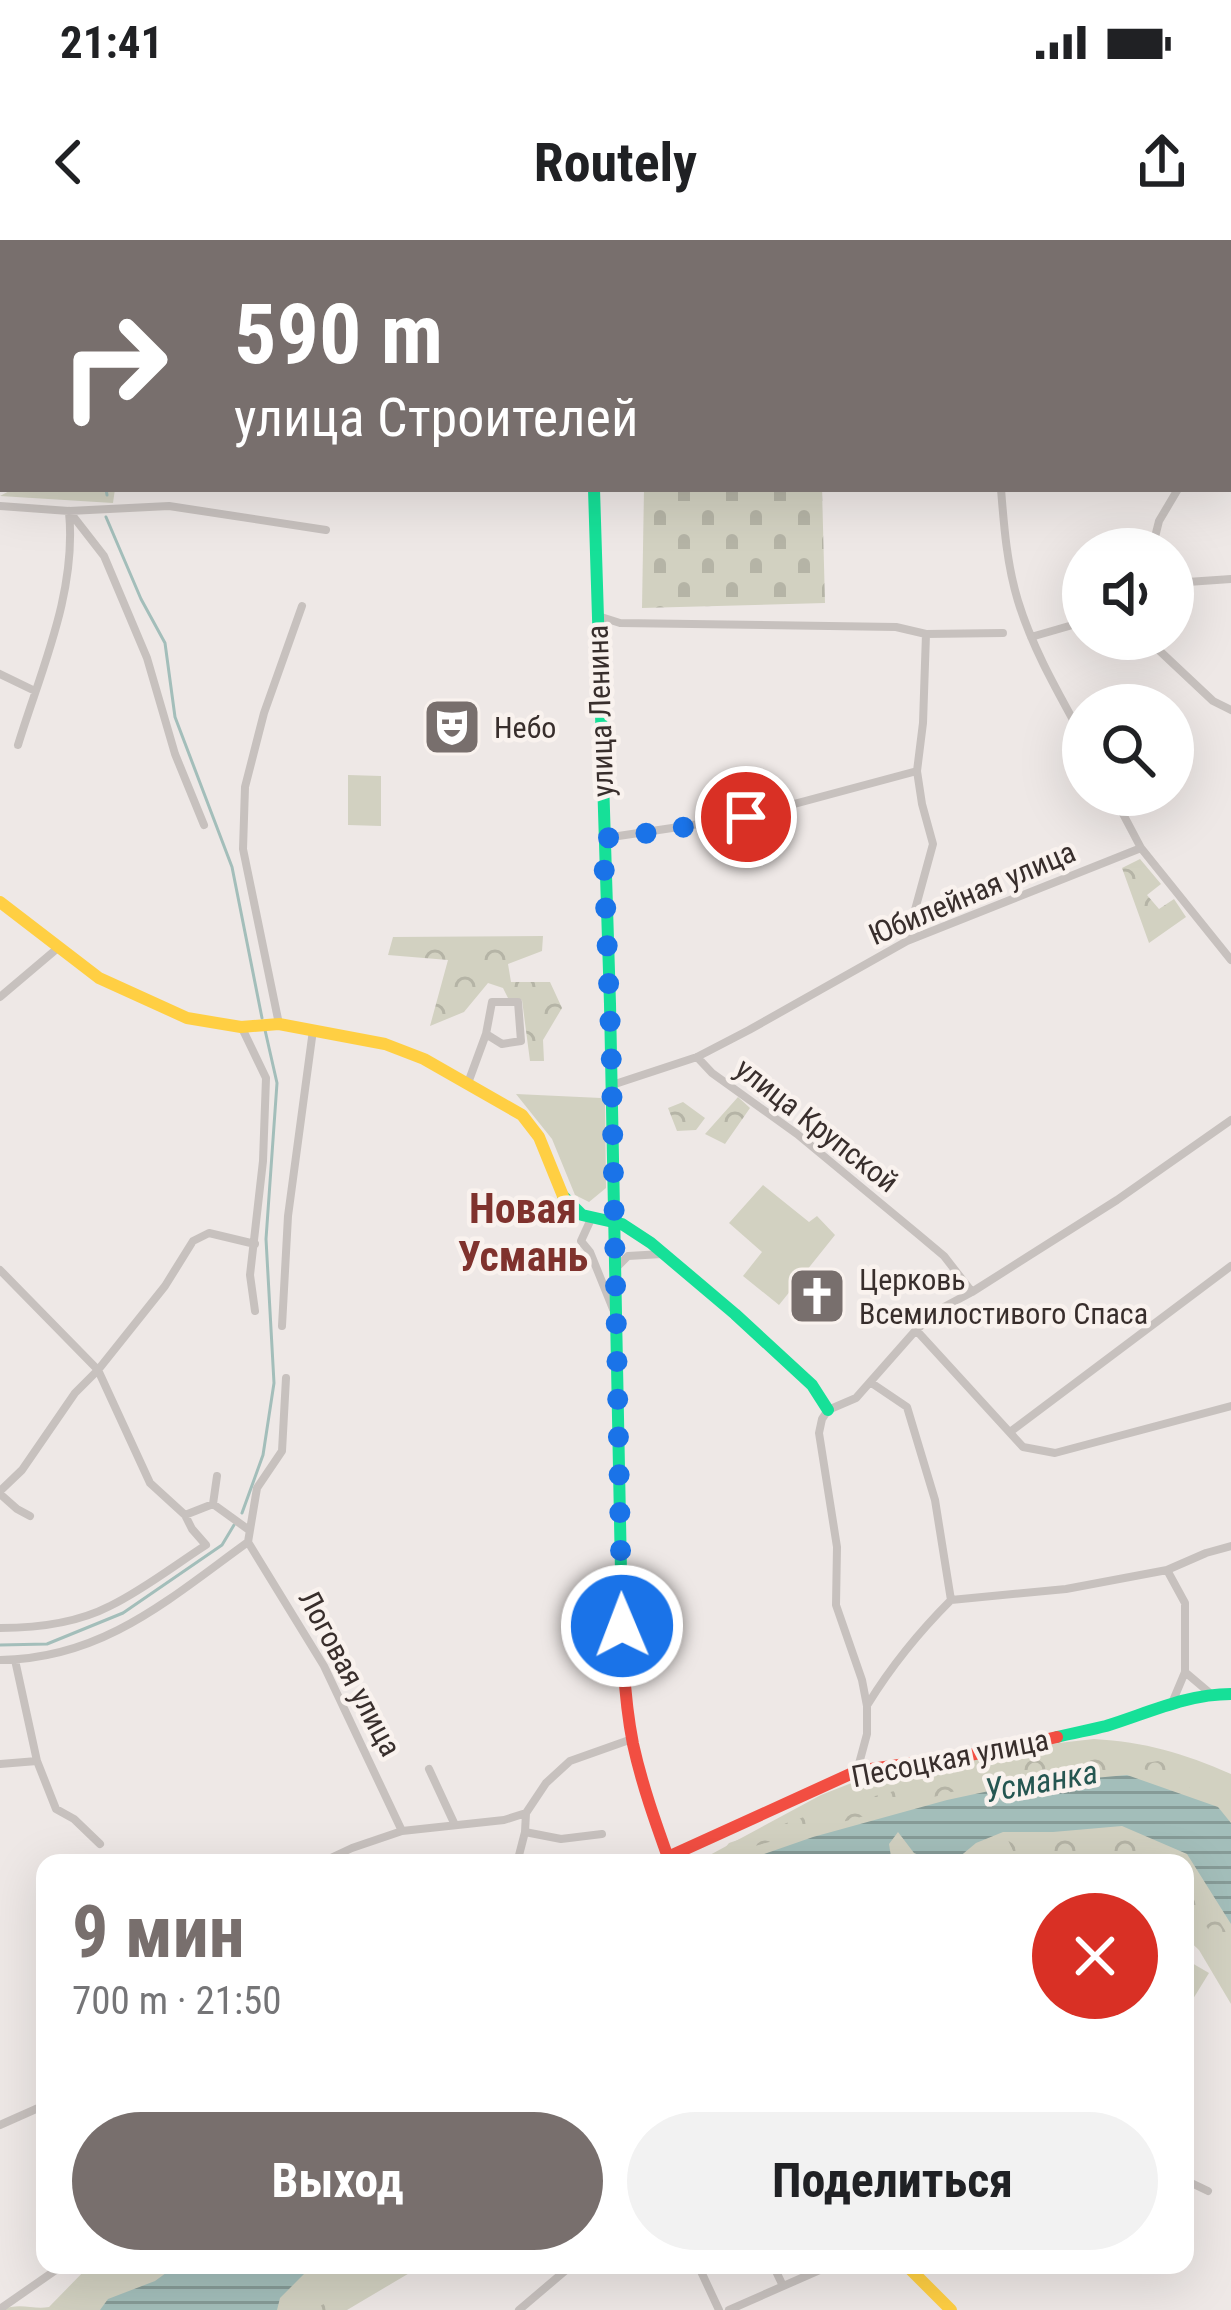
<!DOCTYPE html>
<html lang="ru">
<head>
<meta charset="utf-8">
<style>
	:root { --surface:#fff; --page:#f2f2f2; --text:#202124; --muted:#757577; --accent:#786f6d }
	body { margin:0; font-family:"Roboto Condensed",sans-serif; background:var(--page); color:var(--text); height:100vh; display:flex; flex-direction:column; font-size:45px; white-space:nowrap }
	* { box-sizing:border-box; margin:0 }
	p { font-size:39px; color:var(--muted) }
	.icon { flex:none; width:66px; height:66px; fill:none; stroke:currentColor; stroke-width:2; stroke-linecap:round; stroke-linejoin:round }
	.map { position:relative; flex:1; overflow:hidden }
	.sheet { position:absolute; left:36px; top:1614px; width:1158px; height:420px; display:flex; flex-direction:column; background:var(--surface); border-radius:24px; box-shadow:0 12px 48px #0002 }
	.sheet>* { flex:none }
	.guide { position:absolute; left:0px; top:0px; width:1233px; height:252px; box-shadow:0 12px 48px #0002; background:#786f6d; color:#fff; overflow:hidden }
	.controls { position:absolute; left:1062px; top:288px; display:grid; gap:24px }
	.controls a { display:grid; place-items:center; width:132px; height:132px; border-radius:50%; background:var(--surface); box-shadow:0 12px 48px #0002; font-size:60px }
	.pin { position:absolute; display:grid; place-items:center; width:102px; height:102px; color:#fff; margin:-51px; border:6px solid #fff; border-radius:50%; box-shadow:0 3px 12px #0007 }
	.me { position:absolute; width:132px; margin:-66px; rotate:359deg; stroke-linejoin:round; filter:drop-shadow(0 0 9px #0008) }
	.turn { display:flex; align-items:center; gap:42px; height:252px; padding:0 36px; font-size:54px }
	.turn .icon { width:156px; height:156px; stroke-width:2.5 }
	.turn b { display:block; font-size:84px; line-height:102px }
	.round { display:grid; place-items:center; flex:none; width:126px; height:126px; border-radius:63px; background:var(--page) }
	.head { display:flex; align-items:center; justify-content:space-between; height:204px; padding:0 36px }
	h1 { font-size:72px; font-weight:700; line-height:90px; color:var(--accent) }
	.cta { display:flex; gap:24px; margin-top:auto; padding:24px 36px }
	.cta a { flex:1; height:138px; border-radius:72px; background:var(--accent); color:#fff; font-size:48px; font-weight:700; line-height:138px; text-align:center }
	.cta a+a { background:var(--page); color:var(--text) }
	.status { display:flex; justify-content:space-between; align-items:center; height:84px; padding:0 60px; background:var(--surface); direction:ltr }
	.status svg { height:33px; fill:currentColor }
	header { display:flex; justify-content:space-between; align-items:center; height:156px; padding:0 36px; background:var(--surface); font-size:54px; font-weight:700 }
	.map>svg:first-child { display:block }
	.green { fill:#d2d1c1 }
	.forest { fill:url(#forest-crowns) }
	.cemetery { fill:url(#cemetery-stones) }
	.water { fill:url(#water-rules) }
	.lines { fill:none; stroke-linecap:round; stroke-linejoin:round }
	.stream { stroke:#a3beba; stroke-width:3 }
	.street { stroke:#c7c1be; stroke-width:8 }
	.fast { stroke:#16e098; stroke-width:12 }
	.slow { stroke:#ffcf43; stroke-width:12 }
	.jam { stroke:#f24e42; stroke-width:12 }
	.route { stroke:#1a73e8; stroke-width:21; stroke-dasharray:0 37.8 }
	.labels { text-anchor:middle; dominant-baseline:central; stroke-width:9; stroke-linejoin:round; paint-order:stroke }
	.street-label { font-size:30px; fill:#382e2c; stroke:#f9f2ee }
	.poi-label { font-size:30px; fill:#382e2c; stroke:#f9f2ee; text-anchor:start }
	.water-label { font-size:33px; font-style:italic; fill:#255651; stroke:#f9f2ee }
	.district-label { font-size:42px; font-weight:bold; fill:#7f322d; stroke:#f9f2ee }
</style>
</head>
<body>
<div class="status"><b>21:41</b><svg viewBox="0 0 49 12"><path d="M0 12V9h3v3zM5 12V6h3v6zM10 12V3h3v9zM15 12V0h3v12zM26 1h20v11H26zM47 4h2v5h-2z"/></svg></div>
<header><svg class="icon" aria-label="back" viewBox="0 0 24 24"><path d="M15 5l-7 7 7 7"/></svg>Routely<svg class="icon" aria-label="share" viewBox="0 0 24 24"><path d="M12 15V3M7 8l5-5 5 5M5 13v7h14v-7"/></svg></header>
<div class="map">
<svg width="1231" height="2070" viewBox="0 0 1231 2070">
	<defs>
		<pattern id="forest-crowns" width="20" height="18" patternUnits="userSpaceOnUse" patternTransform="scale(3)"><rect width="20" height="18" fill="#d2d1c1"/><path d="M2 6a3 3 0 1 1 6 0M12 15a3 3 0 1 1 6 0" fill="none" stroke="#b5b4a6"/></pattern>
		<pattern id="cemetery-stones" width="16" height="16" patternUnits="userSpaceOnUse" patternTransform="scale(3)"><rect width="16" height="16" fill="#d2d1c1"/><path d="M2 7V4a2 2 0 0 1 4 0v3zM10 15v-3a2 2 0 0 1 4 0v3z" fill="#b5b4a6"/></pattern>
		<pattern id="water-rules" width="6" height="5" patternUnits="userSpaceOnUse" patternTransform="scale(3)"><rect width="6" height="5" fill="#a3beba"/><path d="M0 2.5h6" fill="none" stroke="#869b97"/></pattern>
	</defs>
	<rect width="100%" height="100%" fill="#eee8e6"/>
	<path class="green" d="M 365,0 L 571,0 L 571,3 L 362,3 Z
		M 13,249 L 115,249 L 113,263 L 0,256 Z
		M 348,535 L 381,536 L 381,586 L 348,585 Z
		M 516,854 L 601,858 L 605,863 L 606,948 L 589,962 L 575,955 L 552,899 Z
		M 763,945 L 809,982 L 817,976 L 835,995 L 779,1065 L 743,1036 L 762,1012 L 729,983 Z
		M 1094,1499 C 1145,1502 1183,1513 1231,1534 L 1231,1764 L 1199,1710 L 1185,1697 L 1185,1623 L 695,1623 L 821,1555 L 849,1544 L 883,1534 L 1014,1508 Z
		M 1185,1719 L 1209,1733 L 1185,1772 Z
		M 90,2025 L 423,2025 L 347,2070 L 1,2070 C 20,2062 33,2070 49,2067 Z"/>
	<path class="forest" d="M 1140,619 L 1161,644 L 1147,655 L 1159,669 L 1174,659 L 1186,677 L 1149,703 L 1122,628 Z
		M 543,696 L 542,711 L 508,724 L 511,742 L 550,742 L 562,768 L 543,800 L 544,821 L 530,821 L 522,760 L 508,758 L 503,748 L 488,743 L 464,772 L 430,786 L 448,720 L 388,715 L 393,697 Z
		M 738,857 L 750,868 L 725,904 L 705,894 Z
		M 683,862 L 705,878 L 696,890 L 677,891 L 668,868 Z
		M 1063,1515 L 1126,1515 L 1130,1523 L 1124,1528 C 1092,1531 1032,1544 1005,1527 L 1030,1519 Z
		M 1158,1521 L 1209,1540 L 1220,1554 L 1214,1557 L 1144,1529 L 1140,1524 Z
		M 990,1526 L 994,1533 L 992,1541 L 755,1606 L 733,1623 L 713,1623 L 729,1603 L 833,1567 Z
		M 1121,1591 L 1144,1603 L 1147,1614 L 1154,1623 L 1062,1623 L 1055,1620 L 1033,1620 L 1013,1611 L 1007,1598 L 1060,1597 Z
		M 1185,1626 L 1231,1700 L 1231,1732 L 1207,1711 L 1219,1711 L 1207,1687 L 1185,1659 Z
		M 386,2025 L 404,2025 L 332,2070 L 314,2070 Z"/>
	<path class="cemetery" d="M 644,249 L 822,249 L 825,363 L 642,368 Z"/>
	<path class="water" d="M 1127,1535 L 1218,1567 L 1231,1583 L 1231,1684 L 1187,1614 L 1122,1586 L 1053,1592 L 1003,1592 L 976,1603 L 952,1623 L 938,1623 L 914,1613 L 898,1592 L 889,1604 L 892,1623 L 738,1623 L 813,1597 L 947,1560 L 1017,1545 Z
		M 177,2025 L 313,2025 L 280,2058 L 277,2070 L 100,2070 L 108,2059 L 155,2041 Z"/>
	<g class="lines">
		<path class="stream" d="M 106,249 L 107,255
			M 106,277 L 141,359 L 165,403 L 175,477 L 232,627 L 262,778
			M 242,1273 L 263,1215 L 274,1143 L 266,999 L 277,843 L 265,790
			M 0,1405 L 47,1404 L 123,1373 L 222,1305 L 234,1285"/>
		<path class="street" d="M 996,0 L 996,3
			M 1137,0 L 1138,3
			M 712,3 L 713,0
			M 1099,3 L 1111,0
			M 1230,138 L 1231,139
			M 1230,204 L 1231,204
			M 1001,249 C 1004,287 1007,325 1018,361 C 1033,410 1059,454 1083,498
			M 0,266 L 69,271 L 169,266 L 326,290
			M 69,271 L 104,316 L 147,418 L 175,514 L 204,585
			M 1152,309 L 1159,281 L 1178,249
			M 1173,343 L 1231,339
			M 598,376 L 620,383 L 896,387 L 926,394 L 1003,393
			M 1031,397 L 1083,382
			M 1147,399 L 1213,461 L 1231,470
			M 0,434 L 35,451
			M 18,505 C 41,430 77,352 69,272
			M 1113,555 L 1141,608 L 1231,720
			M 605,598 L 746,577 L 917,531
			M 907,699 L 933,604 L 922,564 L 917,531 L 923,483 L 926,394
			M 0,757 L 59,707
			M 279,784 L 243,609 L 245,547 L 264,473 L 302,366
			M 242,788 L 266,838 L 263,921 L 250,1035 L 255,1071
			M 697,817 L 712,833 L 797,894 L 919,995 L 944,1016 L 972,1052
			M 468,843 L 486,794 L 502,804 L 521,801 L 518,762 L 492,762 L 486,794
			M 612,845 L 697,817 L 749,790 L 907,701 L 1141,608
			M 591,979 L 581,1001 L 590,1012 L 613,1069
			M 616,1028 L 628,1016 L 662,1014
			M 0,1030 L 98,1130 L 150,1243 L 185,1275 L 213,1264 L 249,1290
			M 282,1086 L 288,976 L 313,790
			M 916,1090 L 1023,1207 L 1055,1213 L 1231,1166
			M 1010,1192 L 1231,1026
			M 0,1251 L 22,1230 L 75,1153 L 98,1130 L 165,1046 L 193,1001 L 209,993 L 255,1004
			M 0,1254 L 17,1269 L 30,1276
			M 213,1264 L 217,1236
			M 248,1302 L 324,1426 L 402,1591
			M 1167,1330 L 1185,1363 L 1185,1432 L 1172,1463
			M 951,1360 L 1066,1349 L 1167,1330 L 1206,1313 L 1231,1306
			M 0,1388 C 37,1388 77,1383 110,1366 C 143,1350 175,1325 206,1305 L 192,1289 L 185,1275
			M 0,1420 C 103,1419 169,1359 248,1302 L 257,1248 L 282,1211 L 286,1138
			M 15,1420 L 37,1521 L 56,1569 L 74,1579 L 100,1604
			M 1185,1432 L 1211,1454
			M 868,1464 C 892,1425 919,1392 951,1360 L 935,1260 L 907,1167 L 870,1142
			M 0,1524 L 37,1521
			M 429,1529 L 455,1585
			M 857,1531 L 867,1494 L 867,1466 L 862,1440 L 836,1365 L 837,1307 L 819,1193 L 822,1179 L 828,1170 L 856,1158 L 916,1090 L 944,1067 L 972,1052 L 1117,960 L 1231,880
			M 525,1592 L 561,1599 L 602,1594
			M 320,1623 L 352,1608 L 402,1591 L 504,1580 L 526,1573 L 546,1543 L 570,1521 L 632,1499
			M 517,1623 L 525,1592 L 526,1573
			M 45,1782 L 43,1786 L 45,1803
			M 0,1885 L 45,1865
			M 1185,1940 L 1208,1951
			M 698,2025 L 719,2070
			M 773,2025 L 783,2046
			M 0,2069 L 63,2025
			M 519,2070 L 572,2025
			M 729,2070 L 831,2025"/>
		<path class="fast" d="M 351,3 L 354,0
			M 594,249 L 610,764 L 621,1332
			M 563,956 L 582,975 L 622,984 L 651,1003 L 735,1074 L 812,1145 L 828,1170
			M 1057,1497 C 1073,1493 1090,1490 1106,1486 C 1148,1473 1187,1454 1231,1454"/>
		<path class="slow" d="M 587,0 L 587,3
			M 0,239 L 3,238
			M 0,662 L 99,738 L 187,778 L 241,787 L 279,784 L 385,804 L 424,819 L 522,875 L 539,897 L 563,956
			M 906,2025 L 951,2070"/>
		<path class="jam" d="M 621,1332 C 622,1389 622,1448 633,1504 C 642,1545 656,1584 670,1623
			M 668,1617 L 857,1531 L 996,1511 L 1057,1497"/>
	</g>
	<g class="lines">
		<path class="route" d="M 622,1386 L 611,805 L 603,598 L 623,597 L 746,577"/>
	</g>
	<defs>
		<symbol id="theatre-square" viewBox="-11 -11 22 22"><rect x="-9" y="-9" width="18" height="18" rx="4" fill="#786f6d" stroke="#f9f2ee"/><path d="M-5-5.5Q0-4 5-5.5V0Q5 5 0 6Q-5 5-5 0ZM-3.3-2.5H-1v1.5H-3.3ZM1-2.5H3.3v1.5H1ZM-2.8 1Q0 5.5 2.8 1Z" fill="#fff"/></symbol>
		<symbol id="church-square" viewBox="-11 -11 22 22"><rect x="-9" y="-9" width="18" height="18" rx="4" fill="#786f6d" stroke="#f9f2ee"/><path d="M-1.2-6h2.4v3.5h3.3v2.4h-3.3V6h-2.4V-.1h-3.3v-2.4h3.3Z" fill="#fff"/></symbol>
	</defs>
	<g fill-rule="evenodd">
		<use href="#theatre-square" x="419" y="454" width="66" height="66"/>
		<use href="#church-square" x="784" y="1023" width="66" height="66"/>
	</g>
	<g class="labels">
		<g class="street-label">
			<text transform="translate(600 471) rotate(-92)">улица Ленина</text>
			<text transform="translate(972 653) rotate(-23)">Юбилейная улица</text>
			<text transform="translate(817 885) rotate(38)">улица Крупской</text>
			<text transform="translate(350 1433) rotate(62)">Логовая улица</text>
			<text transform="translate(950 1518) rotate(-11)">Песоцкая улица</text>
		</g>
		<g class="poi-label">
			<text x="494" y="487">Небо</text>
			<text x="859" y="1039">Церковь<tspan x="859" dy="34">Всемилостивого Спаса</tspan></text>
		</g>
		<g class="water-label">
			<text transform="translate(1041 1541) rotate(-10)">Усманка</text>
		</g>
		<g class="district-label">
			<text x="523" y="968">Новая<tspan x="523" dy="48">Усмань</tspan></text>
		</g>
	</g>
</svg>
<div class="controls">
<a><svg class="icon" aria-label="sound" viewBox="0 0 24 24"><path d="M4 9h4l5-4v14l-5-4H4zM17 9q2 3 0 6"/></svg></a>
<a><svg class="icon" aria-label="search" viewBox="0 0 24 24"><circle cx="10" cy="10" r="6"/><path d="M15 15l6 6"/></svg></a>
</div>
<div class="pin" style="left:746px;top:577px;background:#d93025"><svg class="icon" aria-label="arrive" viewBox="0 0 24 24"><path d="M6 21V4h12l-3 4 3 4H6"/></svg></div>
<svg class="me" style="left:622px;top:1386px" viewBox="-20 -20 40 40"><circle r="17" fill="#1a73e8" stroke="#fff" stroke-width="3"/><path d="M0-11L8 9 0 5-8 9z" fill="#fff"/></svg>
<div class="guide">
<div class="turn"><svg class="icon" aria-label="right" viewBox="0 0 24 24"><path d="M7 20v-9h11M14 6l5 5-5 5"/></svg><div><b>590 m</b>улица Строителей</div></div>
</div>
<section class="sheet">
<div class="head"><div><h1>9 мин</h1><p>700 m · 21:50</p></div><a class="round" style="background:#d93025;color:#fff"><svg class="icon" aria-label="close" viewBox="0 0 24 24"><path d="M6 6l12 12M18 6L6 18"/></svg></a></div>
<div class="cta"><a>Выход</a><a>Поделиться</a></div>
</section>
</div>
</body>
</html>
